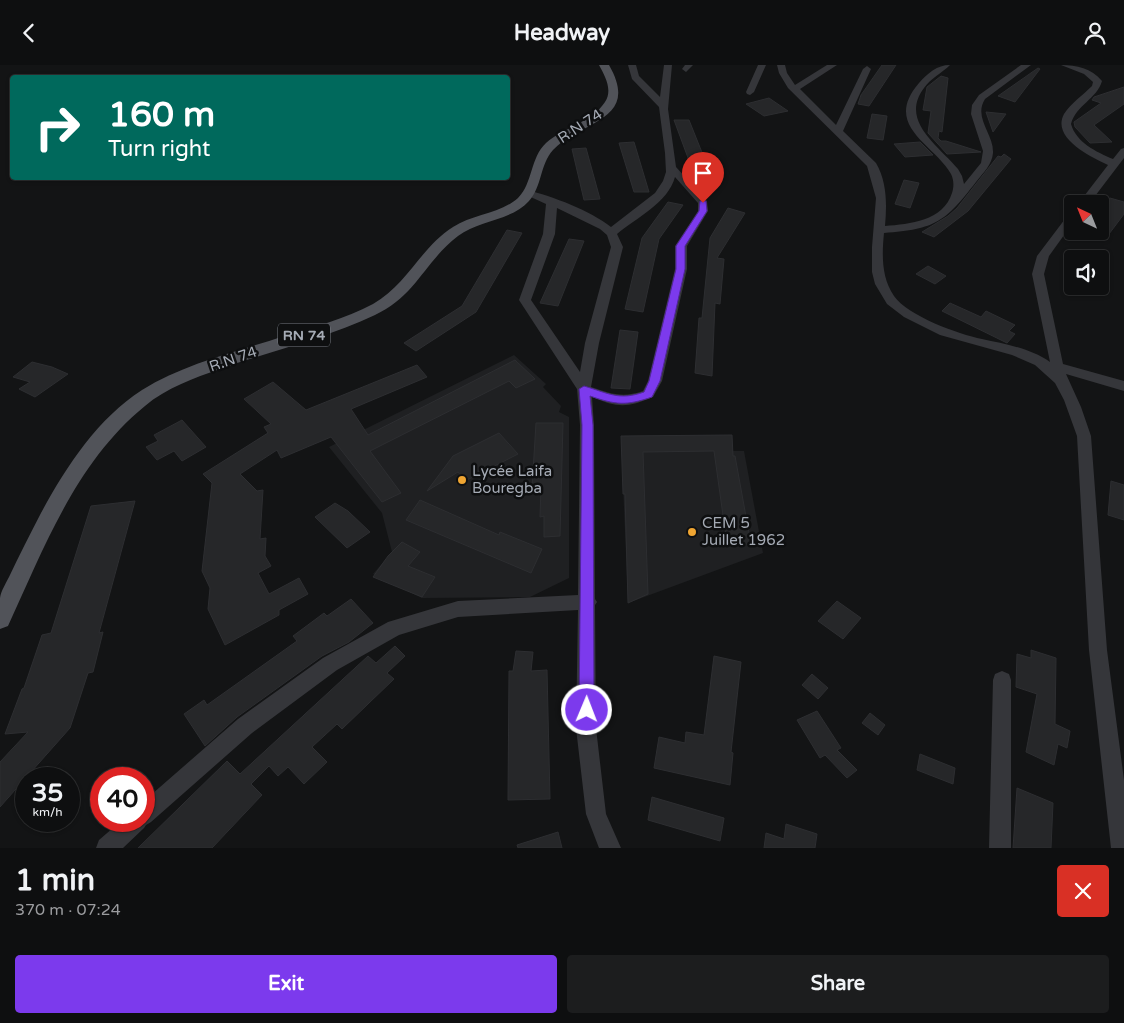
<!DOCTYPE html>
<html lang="en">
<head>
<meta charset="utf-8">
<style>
	:root { --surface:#0e0f10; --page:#1c1d1e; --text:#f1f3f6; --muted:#9b9c9f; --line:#2e2f30; --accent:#7c3aed }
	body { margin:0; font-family:"Varela Round",sans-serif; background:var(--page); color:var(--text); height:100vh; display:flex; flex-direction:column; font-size:19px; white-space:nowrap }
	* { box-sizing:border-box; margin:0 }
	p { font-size:16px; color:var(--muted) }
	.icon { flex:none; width:28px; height:28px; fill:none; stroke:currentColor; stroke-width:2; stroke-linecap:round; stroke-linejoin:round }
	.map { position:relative; height:783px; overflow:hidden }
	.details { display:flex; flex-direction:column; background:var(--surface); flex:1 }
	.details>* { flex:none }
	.banner { position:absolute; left:10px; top:10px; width:500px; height:105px; border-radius:5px; box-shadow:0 1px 4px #0004,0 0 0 1px var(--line); background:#00695c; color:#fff; overflow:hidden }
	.needle { width:32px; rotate:317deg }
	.buttons { position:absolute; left:1064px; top:130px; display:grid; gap:10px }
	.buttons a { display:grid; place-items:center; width:45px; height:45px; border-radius:5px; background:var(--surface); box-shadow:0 1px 4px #0004,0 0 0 1px var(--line); font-size:25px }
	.speed { position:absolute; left:15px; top:702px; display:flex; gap:10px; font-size:25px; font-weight:700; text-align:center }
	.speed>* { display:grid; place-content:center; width:65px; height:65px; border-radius:50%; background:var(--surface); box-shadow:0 1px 4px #0004,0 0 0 1px var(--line); line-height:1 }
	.speed small { font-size:12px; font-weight:400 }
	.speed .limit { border:8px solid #d22; background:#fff; color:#111 }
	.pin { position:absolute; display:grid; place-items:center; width:42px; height:42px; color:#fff; margin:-51px -21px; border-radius:50% 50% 50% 0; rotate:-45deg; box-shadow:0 0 5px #0007 }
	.pin .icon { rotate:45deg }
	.me { position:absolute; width:55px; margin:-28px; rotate:1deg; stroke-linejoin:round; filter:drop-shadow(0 0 4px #0008) }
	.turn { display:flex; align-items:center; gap:18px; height:105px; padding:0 15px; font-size:22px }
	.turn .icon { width:65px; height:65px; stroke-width:2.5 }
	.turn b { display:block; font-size:35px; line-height:42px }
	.round { display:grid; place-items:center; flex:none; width:52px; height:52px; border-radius:5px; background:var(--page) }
	.overview { display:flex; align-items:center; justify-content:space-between; height:85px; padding:0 15px }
	h1 { font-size:30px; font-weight:800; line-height:38px }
	.primary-button { display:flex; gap:10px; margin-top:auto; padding:10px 15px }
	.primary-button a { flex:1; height:58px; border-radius:5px; background:var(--accent); color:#fff; font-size:20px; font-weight:800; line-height:58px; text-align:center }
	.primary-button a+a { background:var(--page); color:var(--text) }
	header { display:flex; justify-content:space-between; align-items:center; height:65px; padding:0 15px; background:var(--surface); font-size:22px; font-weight:800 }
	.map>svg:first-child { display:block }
	.built { fill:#1f2022 }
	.building { fill:#262729; stroke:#2d2e31 }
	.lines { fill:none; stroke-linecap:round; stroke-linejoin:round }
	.minor { fill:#35363a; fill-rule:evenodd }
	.major { fill:#515359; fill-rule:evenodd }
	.route { fill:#7c3aed; stroke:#51269a }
	.poi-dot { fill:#efa532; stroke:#0e0f10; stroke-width:2 }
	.labels { text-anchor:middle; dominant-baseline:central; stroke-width:5; stroke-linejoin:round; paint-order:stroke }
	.shield { fill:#0e0f10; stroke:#787c84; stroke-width:1 }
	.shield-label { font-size:14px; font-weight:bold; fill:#a5abb5 }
	.street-label { font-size:15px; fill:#a5abb5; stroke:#0e0f10 }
	.poi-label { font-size:15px; fill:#a5abb5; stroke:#0e0f10; text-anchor:start }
</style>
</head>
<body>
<header><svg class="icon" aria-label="back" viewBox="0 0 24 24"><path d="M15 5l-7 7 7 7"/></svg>Headway<svg class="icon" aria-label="person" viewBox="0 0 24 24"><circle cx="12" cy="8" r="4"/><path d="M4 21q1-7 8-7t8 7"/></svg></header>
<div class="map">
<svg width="1124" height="783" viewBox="0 0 1124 783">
	<rect width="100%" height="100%" fill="#131415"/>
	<path class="built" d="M 514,290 L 546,319 L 543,322 L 561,341 L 559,347 L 569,352 L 569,513 L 530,532 L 422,533 L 373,509 L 392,487 L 382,448 L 329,382 Z
		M 732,370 L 733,386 L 744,386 L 763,488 L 628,538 L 621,371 Z"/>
	<path class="building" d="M 882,0 L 896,0 L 869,41 L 858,39 L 861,30 Z
		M 1038,3 L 1040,4 L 1015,37 L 998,31 Z
		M 941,11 L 948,13 L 942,67 L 939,66 L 938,73 L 941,76 L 946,76 L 981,87 L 947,89 L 928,68 L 931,46 L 923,45 L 927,22 Z
		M 1124,22 L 1124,39 L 1094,60 L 1112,77 L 1090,78 L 1075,62 L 1074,57 L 1101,38 L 1092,35 L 1094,32 Z
		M 769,33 L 788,46 L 764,51 L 746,39 Z
		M 986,47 L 1006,49 L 993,67 Z
		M 872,49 L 887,51 L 883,75 L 867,73 Z
		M 674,55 L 689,55 L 707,100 L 691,101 Z
		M 634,77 L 649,127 L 634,127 L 619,78 Z
		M 920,77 L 933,90 L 905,92 L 894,79 Z
		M 586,83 L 600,134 L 584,135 L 572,84 Z
		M 1004,89 L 1011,94 L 968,146 L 934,172 L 922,167 L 948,151 L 957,143 L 998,91 L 1001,92 Z
		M 904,115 L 919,118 L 910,143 L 895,139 Z
		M 1110,133 L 1124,137 L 1124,149 L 1109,169 L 1100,166 L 1100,146 Z
		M 668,137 L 683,140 L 659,174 L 643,247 L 625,244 L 642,173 Z
		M 728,143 L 745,148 L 717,193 L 724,194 L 720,239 L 715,238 L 712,311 L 695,308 L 699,253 L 702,253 L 710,173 Z
		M 507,165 L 522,168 L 476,247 L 416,286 L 404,278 L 462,241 Z
		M 569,174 L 584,176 L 558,241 L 540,238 Z
		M 928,201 L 946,211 L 935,219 L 916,209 Z
		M 950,238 L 981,252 L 986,246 L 1015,260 L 1009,266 L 1015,269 L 1007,278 L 942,246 Z
		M 620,265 L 638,267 L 630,324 L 611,323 Z
		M 515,295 L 535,314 L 516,323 L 509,316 L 370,386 L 401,428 L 382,437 L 331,372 L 281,393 L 277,385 L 240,409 L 257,426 L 263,425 L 260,474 L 266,473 L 265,491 L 271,501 L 258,508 L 269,529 L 299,513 L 308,529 L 279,545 L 279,550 L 225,580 L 208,544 L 210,523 L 202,506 L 212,418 L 203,409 L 268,368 L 264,362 L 271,359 L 244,334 L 273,317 L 306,345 L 417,300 L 427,312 L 351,344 L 368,370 Z
		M 32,297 L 52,302 L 68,309 L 35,332 L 19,324 L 30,317 L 13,312 Z
		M 182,355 L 206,382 L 182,396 L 174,386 L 157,395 L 146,382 L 158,376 L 154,370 Z
		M 536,358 L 563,358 L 560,471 L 544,472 L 544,451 L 540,452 L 541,422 L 532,423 Z
		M 499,368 L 518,389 L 465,416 L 458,407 L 427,426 L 453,391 Z
		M 732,370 L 733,391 L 735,391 L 751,479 L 727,479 L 714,386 L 643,387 L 648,529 L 628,538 L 625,429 L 623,429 L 621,371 Z
		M 1111,416 L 1124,420 L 1124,455 L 1108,450 Z
		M 420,435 L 499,470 L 500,467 L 542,484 L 531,508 L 406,455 Z
		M 135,436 L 99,568 L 103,567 L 93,607 L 88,608 L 70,663 L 0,742 L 0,697 L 28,667 L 5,669 L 22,624 L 24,623 L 42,570 L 51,568 L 91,441 Z
		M 335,438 L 348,446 L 370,467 L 347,483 L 315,452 Z
		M 402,477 L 420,487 L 408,501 L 435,512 L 422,532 L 373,512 L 388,491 Z
		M 351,534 L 373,558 L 349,577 L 322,591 L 237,652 L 205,681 L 184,649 L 204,635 L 207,640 L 297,576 L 293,571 L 324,548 L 327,551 Z
		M 837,536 L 861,553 L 843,574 L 818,556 Z
		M 395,581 L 405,591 L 387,608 L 394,614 L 342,664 L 337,659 L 312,682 L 327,697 L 304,719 L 288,702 L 278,711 L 269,701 L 251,719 L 262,730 L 212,783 L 138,783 L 227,696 L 240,709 L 368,591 L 376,598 Z
		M 1031,585 L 1056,593 L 1055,659 L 1070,666 L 1067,683 L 1058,679 L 1054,700 L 1026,687 L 1037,629 L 1016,622 L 1017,589 L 1031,593 Z
		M 516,586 L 533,587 L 531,606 L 547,605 L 550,734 L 508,735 L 509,606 L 513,606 Z
		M 714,591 L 741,597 L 731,687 L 733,688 L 730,720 L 654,703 L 659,672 L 685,678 L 686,667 L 704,670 Z
		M 812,609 L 828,623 L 818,634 L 802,620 Z
		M 817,646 L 841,683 L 837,685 L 857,705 L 847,713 L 825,690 L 820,693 L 797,655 Z
		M 870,648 L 885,660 L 878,670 L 862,658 Z
		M 920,689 L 955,703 L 953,719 L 917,705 Z
		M 1017,723 L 1053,738 L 1051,783 L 1013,783 Z
		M 652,732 L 724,753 L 720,776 L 648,755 Z
		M 786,759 L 817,769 L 815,783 L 764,783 L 766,768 L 784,774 Z
		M 558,767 L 562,783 L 518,783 L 517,780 Z"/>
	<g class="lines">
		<path class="minor" d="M 628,0 L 636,0 L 639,11 L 660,32 L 664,0 L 672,0 L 668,44 L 676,102 L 707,136 L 708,146 L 687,181 L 687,204 L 662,316 L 653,332 C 627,343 618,343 592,332 L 594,360 L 595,534 L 597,537 L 595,540 L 596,663 L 606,749 L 621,783 L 599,783 L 586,749 L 576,663 L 578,545 L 458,552 L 399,570 L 337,605 L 252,668 L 151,757 L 146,760 L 144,763 L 123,783 L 96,783 L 99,775 L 121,756 L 144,756 L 144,736 L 238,654 L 323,593 L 388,557 L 458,536 L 578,530 L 580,360 L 577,324 L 519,235 L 543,169 L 546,139 L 522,128 L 527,125 C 552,131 591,146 611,162 L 655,128 L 663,116 L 666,107 L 665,88 L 659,42 L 632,14 ZM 675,112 L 698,138 L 698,146 L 675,181 L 675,204 L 648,316 L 643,326 C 623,333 611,329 591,322 L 599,278 L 623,182 L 617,169 C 636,153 668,138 675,112 ZM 557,143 L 600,164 L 607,170 L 611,182 L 585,278 L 580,307 L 531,235 L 555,169 Z
			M 685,0 L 693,0 L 686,7 L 682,4 Z
			M 758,0 L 766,0 L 754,27 L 750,30 L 747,29 L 746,27 Z
			M 777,0 L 785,0 L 787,8 L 795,20 L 827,0 L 837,0 L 800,24 L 836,60 L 863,4 L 867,1 L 871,4 L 843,66 L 876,98 C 887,117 887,139 885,161 C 910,159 943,156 952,128 C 954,122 954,115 951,109 C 934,79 882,61 919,18 C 928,8 937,0 950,0 C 942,8 931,13 924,23 C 899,56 939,81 958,104 L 962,111 L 964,119 L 981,98 L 983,86 L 971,49 L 972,40 L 979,30 L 1021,0 L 1031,0 L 985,34 C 973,53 994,69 993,88 C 992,100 983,108 976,117 C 945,157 936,164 884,168 C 882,189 881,212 894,231 C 908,251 958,269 982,274 C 1005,279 1030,283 1050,297 L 1032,209 L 1037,191 L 1068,150 L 1072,149 L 1072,159 L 1049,191 L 1044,209 L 1063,299 L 1124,316 L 1124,326 L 1066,309 L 1081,342 L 1091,371 L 1107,585 L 1124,715 L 1124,783 L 1111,783 L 1089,585 L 1077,371 L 1064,335 L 1055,318 L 1035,300 L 1012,290 L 940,270 L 904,252 L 887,239 L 875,219 L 872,207 L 872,182 L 876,133 L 867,101 L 788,23 L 779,8 Z
			M 1061,0 C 1077,0 1091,3 1102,16 C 1097,34 1076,40 1071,59 C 1076,77 1096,87 1113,94 L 1121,84 L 1124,83 L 1124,93 L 1089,139 L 1078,139 L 1108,100 C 1091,92 1051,73 1064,49 C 1071,38 1083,30 1092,21 L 1093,17 L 1084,9 Z
			M 1002,606 L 1009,609 L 1011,615 L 1011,783 L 989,783 L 993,615 L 995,609 Z"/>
		<path class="major" d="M 599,0 L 609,0 C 641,56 582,55 553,85 C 540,99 542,122 529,136 C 511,156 479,155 458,171 C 425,196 416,231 375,250 C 326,273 271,286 220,304 C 194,313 166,323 145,341 C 76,397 44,483 8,561 L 0,564 C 0,554 0,542 0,533 C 1,526 6,518 9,512 C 19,491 30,469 41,448 C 66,402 97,354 142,325 C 185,298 237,287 284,271 C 314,262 345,254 373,239 C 407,220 421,182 453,162 C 473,149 500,149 518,133 C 533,118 530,93 546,78 C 563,63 592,57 605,37 C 613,25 605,11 599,0 Z"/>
	</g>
	<path class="route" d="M 700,136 L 706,136 L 707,146 L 685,181 L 685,204 L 660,316 L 652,332 C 626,341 616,340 590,331 L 593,360 L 594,645 L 592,650 L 587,652 L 581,650 L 579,645 L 582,360 L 579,324 L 584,321 C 608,328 619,336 644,327 L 649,316 L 676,204 L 676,181 L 699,146 Z"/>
	<g class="poi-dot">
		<circle cx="462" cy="415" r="5"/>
		<circle cx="692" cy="467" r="5"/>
	</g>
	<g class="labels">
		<rect class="shield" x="278" y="258.5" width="52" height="23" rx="4"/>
		<g class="shield-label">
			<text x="304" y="270">RN 74</text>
		</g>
		<g class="street-label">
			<text transform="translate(580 61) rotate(-33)">R.N 74</text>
			<text transform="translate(233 294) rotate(-19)">R.N 74</text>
		</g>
		<g class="poi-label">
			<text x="472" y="406">Lycée Laifa<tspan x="472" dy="17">Bouregba</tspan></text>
			<text x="702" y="458">CEM 5<tspan x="702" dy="17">Juillet 1962</tspan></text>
		</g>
	</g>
</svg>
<div class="buttons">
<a><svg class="needle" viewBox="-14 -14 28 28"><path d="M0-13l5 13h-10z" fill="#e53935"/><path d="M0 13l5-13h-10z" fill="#9b9c9f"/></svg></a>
<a><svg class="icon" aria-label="sound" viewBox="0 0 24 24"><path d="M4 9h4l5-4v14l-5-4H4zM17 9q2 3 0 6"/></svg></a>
</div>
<div class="speed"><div>35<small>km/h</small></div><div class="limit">40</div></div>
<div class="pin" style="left:703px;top:138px;background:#d93025"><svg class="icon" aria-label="arrive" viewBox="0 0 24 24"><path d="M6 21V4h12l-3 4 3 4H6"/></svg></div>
<svg class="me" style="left:587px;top:645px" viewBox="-20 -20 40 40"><circle r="17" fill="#7c3aed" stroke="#fff" stroke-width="3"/><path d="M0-11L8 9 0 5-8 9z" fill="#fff"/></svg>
<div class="banner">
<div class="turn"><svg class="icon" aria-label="right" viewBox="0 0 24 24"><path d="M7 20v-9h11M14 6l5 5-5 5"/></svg><div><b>160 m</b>Turn right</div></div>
</div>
</div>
<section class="details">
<div class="overview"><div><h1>1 min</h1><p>370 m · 07:24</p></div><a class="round" style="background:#d93025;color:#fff"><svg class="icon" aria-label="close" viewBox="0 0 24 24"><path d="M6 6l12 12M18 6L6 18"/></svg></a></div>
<div class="primary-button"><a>Exit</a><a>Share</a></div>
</section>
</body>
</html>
